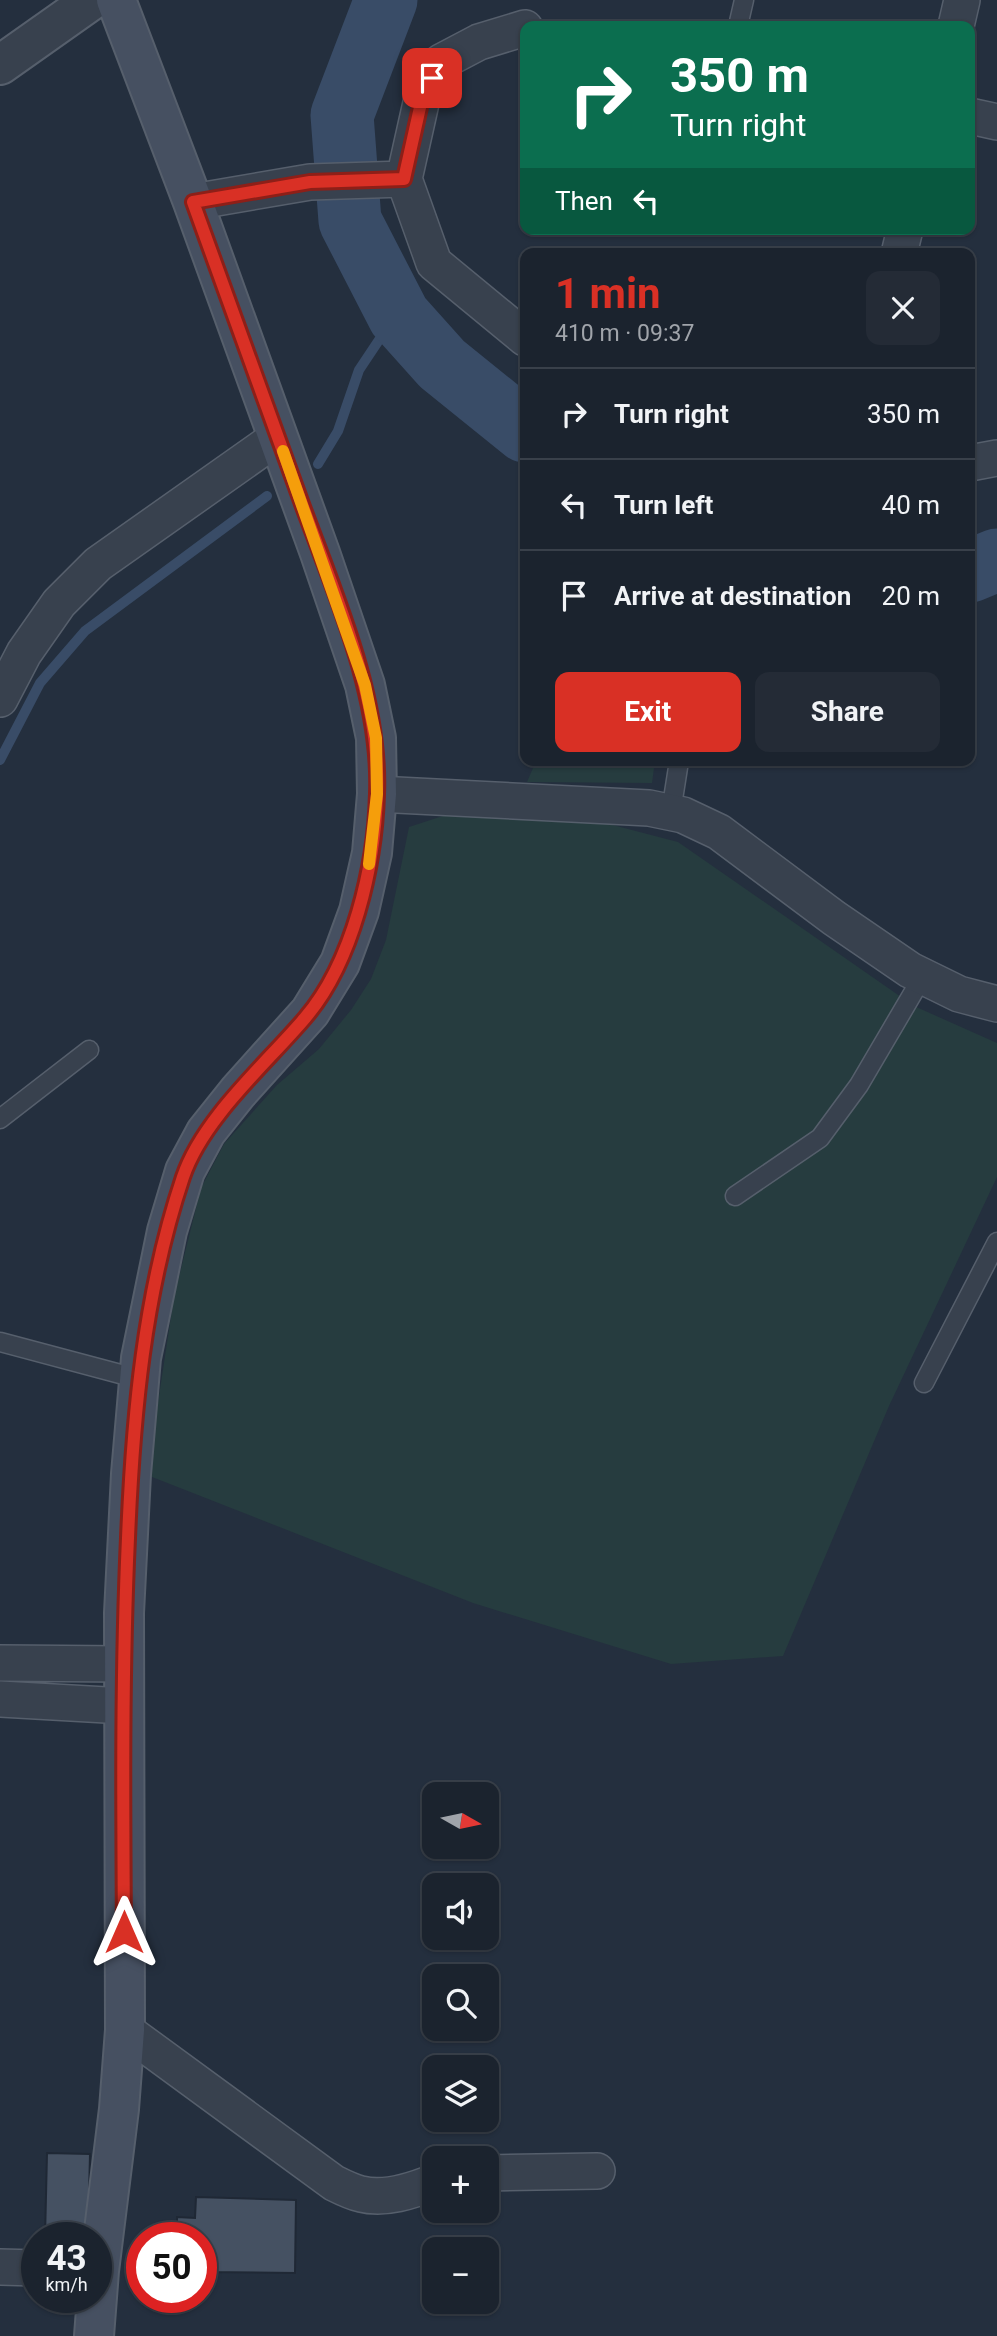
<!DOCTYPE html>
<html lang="en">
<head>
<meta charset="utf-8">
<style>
	:root { --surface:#1b232e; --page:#242b36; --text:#f1f3f6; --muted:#a0a4aa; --line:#39404a; --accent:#d93025 }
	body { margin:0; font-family:Roboto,sans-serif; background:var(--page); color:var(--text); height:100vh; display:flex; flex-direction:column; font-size:26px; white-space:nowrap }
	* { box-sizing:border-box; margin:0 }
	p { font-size:23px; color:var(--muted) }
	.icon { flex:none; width:38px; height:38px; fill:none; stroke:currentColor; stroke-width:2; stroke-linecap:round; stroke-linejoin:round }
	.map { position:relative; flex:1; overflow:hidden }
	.panel { position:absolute; left:520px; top:248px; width:455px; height:518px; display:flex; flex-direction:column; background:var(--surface); border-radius:14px; box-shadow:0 2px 5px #0004,0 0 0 2px var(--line) }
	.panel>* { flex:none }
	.hud { position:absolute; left:520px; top:21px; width:455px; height:214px; border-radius:14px; box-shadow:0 2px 5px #0004,0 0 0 2px var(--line); background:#0b6e4f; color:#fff; overflow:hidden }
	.needle { width:46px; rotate:99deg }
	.controls { position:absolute; left:422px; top:1782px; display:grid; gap:14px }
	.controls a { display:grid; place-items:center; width:77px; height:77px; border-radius:14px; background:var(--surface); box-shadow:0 2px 5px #0004,0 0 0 2px var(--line); font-size:35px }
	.speed { position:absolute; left:21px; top:2222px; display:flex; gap:14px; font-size:35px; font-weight:700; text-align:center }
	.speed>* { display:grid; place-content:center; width:91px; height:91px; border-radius:50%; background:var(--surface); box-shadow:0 2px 5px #0004,0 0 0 2px var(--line); line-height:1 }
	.speed small { font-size:18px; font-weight:400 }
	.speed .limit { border:10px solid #d22; background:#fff; color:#111 }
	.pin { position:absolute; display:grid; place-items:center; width:60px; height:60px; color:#fff; margin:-30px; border-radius:14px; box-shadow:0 4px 10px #0006 }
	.me { position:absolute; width:77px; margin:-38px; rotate:0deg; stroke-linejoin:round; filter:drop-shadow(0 0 5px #0008) }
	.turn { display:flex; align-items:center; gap:24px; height:147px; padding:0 35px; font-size:32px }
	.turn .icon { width:91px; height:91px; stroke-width:2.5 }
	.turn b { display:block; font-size:49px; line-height:60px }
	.then { display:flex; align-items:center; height:66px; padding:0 35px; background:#0003; gap:14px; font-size:26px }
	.round { display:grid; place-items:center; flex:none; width:74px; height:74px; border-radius:14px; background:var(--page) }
	.summary { display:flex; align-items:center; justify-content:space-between; height:119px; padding:0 35px }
	h1 { font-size:42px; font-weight:700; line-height:52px; color:var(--accent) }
	.cta { display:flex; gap:14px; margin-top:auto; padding:14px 35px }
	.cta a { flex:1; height:80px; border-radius:14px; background:var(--accent); color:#fff; font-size:28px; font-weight:700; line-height:80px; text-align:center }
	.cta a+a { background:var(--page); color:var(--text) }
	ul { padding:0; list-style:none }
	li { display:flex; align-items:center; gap:21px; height:91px; padding:0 35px; border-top:2px solid var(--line) }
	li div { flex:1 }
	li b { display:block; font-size:26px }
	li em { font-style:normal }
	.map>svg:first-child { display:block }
	.green { fill:#263c3f }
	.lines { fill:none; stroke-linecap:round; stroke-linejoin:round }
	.stream { stroke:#394c67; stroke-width:10 }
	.river { stroke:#394c67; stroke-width:63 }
	.building { fill:#455162; stroke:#1f2835; stroke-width:2 }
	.service-casing { stroke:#565f6c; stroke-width:21 }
	.minor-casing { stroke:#565f6c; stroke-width:38 }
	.tertiary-casing { stroke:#565f6c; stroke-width:42 }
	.secondary-casing { stroke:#565f6c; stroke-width:42 }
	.service { stroke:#38414e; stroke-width:18 }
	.minor { stroke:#38414e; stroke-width:35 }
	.tertiary { stroke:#38414e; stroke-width:38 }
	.secondary { stroke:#465061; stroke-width:38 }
	.route-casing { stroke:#8d1f18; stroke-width:18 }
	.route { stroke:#d93025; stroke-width:12 }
	.slow { stroke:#f59e0b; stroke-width:12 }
</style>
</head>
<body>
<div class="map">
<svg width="997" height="2336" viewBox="0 0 997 2336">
	<rect width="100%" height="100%" fill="#242f3e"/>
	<path class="green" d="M 536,761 L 655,761 L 652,783 L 527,782 Z
		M 458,811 L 605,823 L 678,842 L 914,1006 L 997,1043 L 997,1177 L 889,1406 L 783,1656 L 671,1664 L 473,1603 L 147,1475 L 174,1297 L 201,1188 L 224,1144 L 277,1085 L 319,1049 L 351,1010 L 371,979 L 386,940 L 409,827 Z"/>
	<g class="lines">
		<path class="stream" d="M 318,464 L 338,431 L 359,370 L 379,340 L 399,316
			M 0,760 L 40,683 L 85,631 L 267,496"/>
		<path class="river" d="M 386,0 L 342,115 L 350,221 L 399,316 L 442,364 L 525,431
			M 970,571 L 997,560"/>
	</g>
	<path class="building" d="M 47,2153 L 90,2154 L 88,2238 L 45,2238 Z
		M 196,2197 L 296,2200 L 295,2273 L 201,2272 L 201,2238 L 177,2238 L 177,2217 L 195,2218 Z"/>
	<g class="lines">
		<defs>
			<path id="service" d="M 738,26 L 744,0
				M 671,812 L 679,761
				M 0,1119 L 89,1050
				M 735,1196 L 820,1138 L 859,1085 L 923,976
				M 0,1342 L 139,1379
				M 924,1383 L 997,1242"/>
			<path id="minor" d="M 956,26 L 962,0
				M 525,28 L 479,42 L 441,62 L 423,94 L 404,179 L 434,263 L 525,338
				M 970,116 L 997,122
				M 193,202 L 310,182 L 404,179
				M 899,254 L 905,229
				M 970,463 L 997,458
				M 0,699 L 24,653 L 59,603 L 98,564 L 278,437
				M 377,794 L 649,808 L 683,815 L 719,832 L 834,918 L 910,970 L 959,994 L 997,1004
				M 0,1663 L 124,1664
				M 0,1699 L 124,1706
				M 125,2030 L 334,2183 C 342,2187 352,2192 361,2194 C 385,2200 412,2191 434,2182
				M 486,2173 L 597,2171
				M 0,2267 L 37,2268"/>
			<path id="tertiary" d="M 0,65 L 92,0"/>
			<path id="secondary" d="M 94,2336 L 99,2271 L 119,2109 L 125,2030 L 124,1613 L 131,1474 L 141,1358 L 167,1231 L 185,1171 L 206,1132 L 238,1092 L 310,1012 L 340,963 L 359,911 L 372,853 L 377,794 L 376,738 L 365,685 L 320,553 L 193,202 L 116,0"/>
		</defs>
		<use href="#service" class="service-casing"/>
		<use href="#minor" class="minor-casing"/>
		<use href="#tertiary" class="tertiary-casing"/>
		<use href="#secondary" class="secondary-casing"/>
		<use href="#service" class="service"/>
		<use href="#minor" class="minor"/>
		<use href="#tertiary" class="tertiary"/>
		<use href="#secondary" class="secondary"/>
	</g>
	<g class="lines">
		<defs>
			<path id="route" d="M 124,1932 C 123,1801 122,1669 128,1538 C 133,1416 144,1293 183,1177 C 203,1118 266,1064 305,1018 C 353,962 375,866 377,794 C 381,697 335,594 302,504 C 266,403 230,302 193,202 L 310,182 L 404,179 L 423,94 L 432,78"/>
		</defs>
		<use href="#route" class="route-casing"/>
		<use href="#route" class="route"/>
		<path class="slow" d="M 283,451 L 365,685 L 376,738 L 377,794 L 369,864"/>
	</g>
</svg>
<div class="controls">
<a><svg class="needle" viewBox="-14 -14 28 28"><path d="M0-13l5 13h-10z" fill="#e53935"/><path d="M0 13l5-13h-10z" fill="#a0a4aa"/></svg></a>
<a><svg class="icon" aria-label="sound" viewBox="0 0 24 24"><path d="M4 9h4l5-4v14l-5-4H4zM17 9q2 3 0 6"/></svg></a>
<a><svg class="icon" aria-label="search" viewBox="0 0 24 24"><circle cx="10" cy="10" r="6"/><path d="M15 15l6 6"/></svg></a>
<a><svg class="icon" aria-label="layers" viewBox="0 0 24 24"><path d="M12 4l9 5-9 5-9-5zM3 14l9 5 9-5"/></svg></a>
<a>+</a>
<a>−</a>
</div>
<div class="speed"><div>43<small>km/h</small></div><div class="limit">50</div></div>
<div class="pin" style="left:432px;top:78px;background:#d93025"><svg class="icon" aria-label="arrive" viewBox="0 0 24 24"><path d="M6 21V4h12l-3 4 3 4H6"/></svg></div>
<svg class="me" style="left:124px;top:1932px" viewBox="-20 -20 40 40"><path d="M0-17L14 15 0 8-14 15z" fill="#d93025" stroke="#fff" stroke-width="4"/></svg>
<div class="hud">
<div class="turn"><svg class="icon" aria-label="right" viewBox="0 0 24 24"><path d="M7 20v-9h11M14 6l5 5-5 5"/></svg><div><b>350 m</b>Turn right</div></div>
<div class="then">Then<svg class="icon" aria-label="left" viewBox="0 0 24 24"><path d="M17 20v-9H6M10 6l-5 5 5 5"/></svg></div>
</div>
<section class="panel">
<div class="summary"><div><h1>1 min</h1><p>410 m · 09:37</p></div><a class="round"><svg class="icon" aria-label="close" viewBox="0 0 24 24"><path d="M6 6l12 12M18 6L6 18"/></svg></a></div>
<ul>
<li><svg class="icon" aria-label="right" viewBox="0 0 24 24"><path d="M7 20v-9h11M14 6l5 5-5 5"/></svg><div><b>Turn right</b></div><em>350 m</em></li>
<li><svg class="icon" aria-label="left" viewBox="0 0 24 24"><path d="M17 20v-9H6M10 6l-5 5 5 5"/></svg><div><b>Turn left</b></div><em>40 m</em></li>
<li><svg class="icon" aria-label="arrive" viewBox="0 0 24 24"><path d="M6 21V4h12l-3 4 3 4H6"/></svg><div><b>Arrive at destination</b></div><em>20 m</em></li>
</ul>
<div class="cta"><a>Exit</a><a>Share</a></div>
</section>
</div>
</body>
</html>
